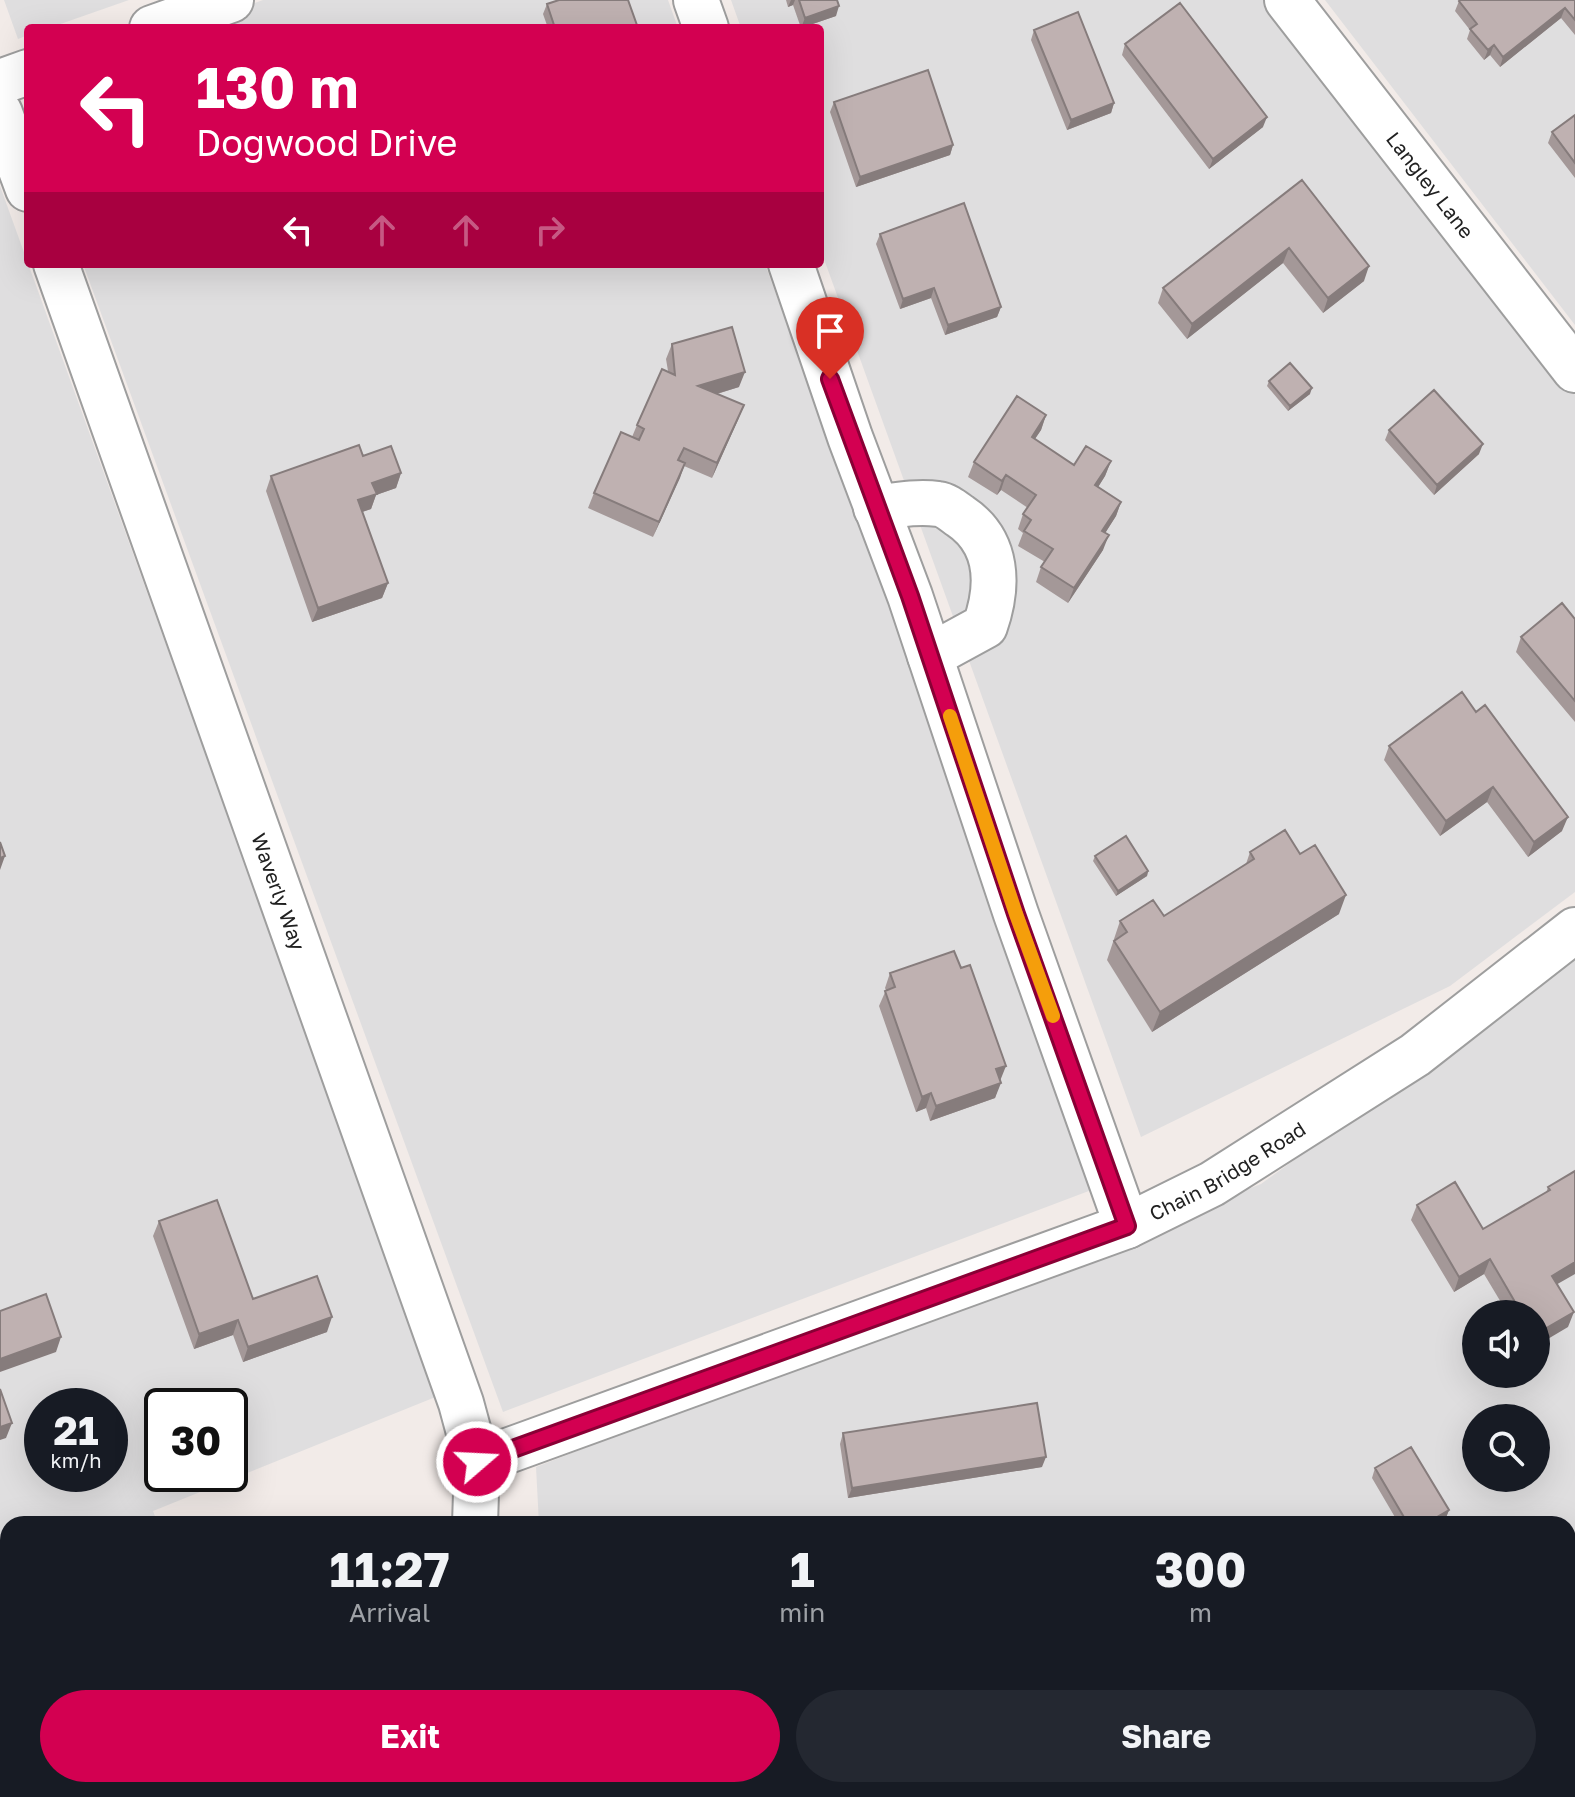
<!DOCTYPE html>
<html lang="en">
<head>
<meta charset="utf-8">
<style>
	:root { --surface:#171b24; --page:#242831; --text:#f1f3f6; --muted:#9ea1a6; --accent:#d30051 }
	body { margin:0; font-family:"Golos Text",sans-serif; background:var(--page); color:var(--text); height:100vh; display:flex; flex-direction:column; font-size:30px; white-space:nowrap }
	* { box-sizing:border-box; margin:0 }
	p { font-size:26px; color:var(--muted) }
	.icon { flex:none; width:44px; height:44px; fill:none; stroke:currentColor; stroke-width:2; stroke-linecap:round; stroke-linejoin:round }
	.map { position:relative; flex:1; overflow:hidden }
	.drawer { position:absolute; left:0px; top:1516px; width:1576px; height:282px; display:flex; flex-direction:column; background:var(--surface); border-radius:24px 24px 0 0; box-shadow:0 8px 32px #0002 }
	.drawer>* { flex:none }
	.banner { position:absolute; left:24px; top:24px; width:800px; height:244px; border-radius:8px; box-shadow:0 8px 32px #0002; background:#d30051; color:#fff; overflow:hidden }
	.controls { position:absolute; left:1462px; top:1300px; display:grid; gap:16px }
	.controls a { display:grid; place-items:center; width:88px; height:88px; border-radius:50%; background:var(--surface); box-shadow:0 8px 32px #0002; font-size:40px }
	.speed { position:absolute; left:24px; top:1388px; display:flex; gap:16px; font-size:40px; font-weight:700; text-align:center }
	.speed>* { display:grid; place-content:center; width:104px; height:104px; border-radius:50%; background:var(--surface); box-shadow:0 8px 32px #0002; line-height:1 }
	.speed small { font-size:20px; font-weight:400 }
	.speed .limit { border:4px solid #111; border-radius:12px; background:#fff; color:#111 }
	.pin { position:absolute; display:grid; place-items:center; width:68px; height:68px; color:#fff; margin:-82px -34px; border-radius:50% 50% 50% 0; rotate:-45deg; box-shadow:0 0 8px #0007 }
	.pin .icon { rotate:45deg }
	.me { position:absolute; width:88px; margin:-44px; rotate:71deg; stroke-linejoin:round; filter:drop-shadow(0 0 6px #0008) }
	.turn { display:flex; align-items:center; gap:28px; height:168px; padding:0 40px; font-size:36px }
	.turn .icon { width:104px; height:104px; stroke-width:2.5 }
	.turn b { display:block; font-size:56px; line-height:68px }
	.lanes { display:flex; align-items:center; height:76px; padding:0 40px; background:#0003; justify-content:center; gap:40px; direction:ltr }
	.lanes .off { opacity:.35 }
	.eta { display:flex; justify-content:space-evenly; align-items:center; height:136px; text-align:center }
	.eta b { font-size:48px; font-weight:700; line-height:56px }
	.action { display:flex; gap:16px; margin-top:auto; padding:16px 40px }
	.action a { flex:1; height:92px; border-radius:48px; background:var(--accent); color:#fff; font-size:32px; font-weight:700; line-height:92px; text-align:center }
	.action a+a { background:var(--page); color:var(--text) }
	.map>svg:first-child { display:block }
	.residential { fill:#dfdedf; fill-rule:evenodd }
	.forest { fill:url(#forest-firs) }
	.lines { fill:none; stroke-linecap:round; stroke-linejoin:round }
	.minor-casing { stroke:#9e9e9e; stroke-width:48 }
	.major-casing { stroke:#9f2d00; stroke-width:48 }
	.minor { stroke:#fff; stroke-width:44 }
	.major { stroke:#ffb1a0; stroke-width:44 }
	.wall { fill:#a49898 }
	.shaded-wall { fill:#867c7c }
	.building { fill:#bfb1b1; stroke:#867c7c; stroke-width:2 }
	.route-casing { stroke:#890035; stroke-width:20 }
	.route { stroke:#d30051; stroke-width:14 }
	.slow { stroke:#f59e0b; stroke-width:14 }
	.labels { text-anchor:middle; dominant-baseline:central; stroke-width:8; stroke-linejoin:round; paint-order:stroke }
	.street-label { font-size:20px; fill:#212121; stroke:#fff }
</style>
</head>
<body>
<div class="map">
<svg width="1575" height="1797" viewBox="0 0 1575 1797">
	<defs>
		<pattern id="forest-firs" width="22" height="20" patternUnits="userSpaceOnUse" patternTransform="scale(2)"><rect width="22" height="20" fill="#c1d29b"/><path d="M5 1l3.5 6h-7zM16 11l3.5 6h-7z" fill="#a6b485"/></pattern>
	</defs>
	<rect width="100%" height="100%" fill="#f2ebe8"/>
	<path class="residential" d="M 4,0 L 129,0 L 49,28 L 28,28 L 28,35 L 18,39 Z
		M 263,0 L 668,0 L 678,28 L 187,28 Z
		M 731,0 L 1265,0 L 1575,395 L 1575,892 L 1450,986 L 1141,1137 L 820,248 L 820,28 L 741,28 Z
		M 1325,0 L 1575,0 L 1575,325 Z
		M 0,186 L 438,1396 L 153,1511 L 158,1524 L 8,1524 L 8,1594 L 0,1596 ZM 42,1406 L 110,1406 L 110,1474 L 42,1474 ZM 162,1406 L 230,1406 L 230,1474 L 162,1474 Z
		M 83,264 L 765,264 L 1102,1186 L 503,1412 Z
		M 1575,956 L 1575,1713 L 1568,1711 L 1568,1524 L 539,1524 L 536,1467 L 1261,1184 ZM 1476,1314 L 1536,1314 L 1536,1374 L 1476,1374 ZM 1476,1418 L 1536,1418 L 1536,1478 L 1476,1478 Z"/>
	<path class="forest" d="M 160,1790 L 462,1790 L 508,1797 L 161,1797 Z"/>
	<g class="lines">
		<defs>
			<g id="minor">
				<path d="M 696,0 L 706,28"/>
				<path id="s1" d="M 1287,0 L 1575,370"/>
				<path d="M 152,28 L 231,0"/>
				<path d="M 0,82 L 28,72"/>
				<path d="M 0,113 L 28,189"/>
				<path id="s2" d="M 56,264 L 461,1403 L 477,1462 L 475,1524"/>
				<path d="M 791,264 L 850,437 L 910,596 L 1016,914 L 1127,1226"/>
				<path d="M 876,508 C 897,505 918,501 938,504 C 946,505 953,511 960,516 C 999,542 999,586 985,626 L 930,656"/>
				<path id="s3" d="M 477,1462 L 1127,1226 L 1212,1184 L 1415,1055 L 1575,930"/>
				<path d="M 108,1790 L 110,1797"/>
			</g>
			<path id="major" d="M 0,1678 L 8,1677
				M 0,1747 L 8,1745
				M 898,1790 L 942,1797
				M 1347,1790 L 1391,1797"/>
		</defs>
		<use href="#minor" class="minor-casing"/>
		<use href="#major" class="major-casing"/>
		<use href="#minor" class="minor"/>
		<use href="#major" class="major"/>
	</g>
	<path class="wall" d="M 786,0 L 837,0 L 836,16 L 801,28 L 793,5 L 788,7 Z
		M 1575,0 L 1575,35 L 1561,18 L 1500,67 L 1490,55 L 1484,60 L 1467,39 L 1470,30 L 1455,11 L 1459,1 Z
		M 547,4 L 638,28 L 548,28 L 543,14 Z
		M 1034,30 L 1114,103 L 1111,113 L 1067,130 L 1031,40 Z
		M 1125,44 L 1263,127 L 1209,169 L 1122,55 Z
		M 834,102 L 953,145 L 950,155 L 856,187 L 830,112 Z
		M 1575,115 L 1575,178 L 1548,143 L 1552,132 Z
		M 1302,180 L 1364,281 L 1323,313 L 1283,263 L 1187,339 L 1158,303 L 1163,288 Z
		M 880,234 L 1001,307 L 997,317 L 945,335 L 931,298 L 900,309 L 876,244 Z
		M 672,344 L 739,387 L 717,394 L 744,405 L 712,478 L 684,466 L 653,537 L 588,508 L 594,493 L 632,437 L 637,425 L 668,371 L 666,359 Z
		M 1269,381 L 1310,394 L 1288,411 L 1267,386 Z
		M 1046,415 L 1041,430 L 1035,439 L 1074,465 L 1111,461 L 1105,476 L 1098,487 L 1121,502 L 1116,516 L 1105,533 L 1103,550 L 1068,603 L 1036,582 L 1041,567 L 1045,562 L 1018,546 L 1023,533 L 1018,529 L 1023,514 L 1028,508 L 1001,490 L 997,495 L 968,477 L 974,462 Z
		M 1389,430 L 1479,454 L 1434,495 L 1385,440 Z
		M 401,473 L 396,488 L 376,495 L 371,509 L 362,512 L 388,583 L 382,598 L 312,622 L 266,491 L 271,476 Z
		M 1575,619 L 1575,722 L 1516,652 L 1521,637 Z
		M 1462,692 L 1562,831 L 1528,857 L 1487,802 L 1440,836 L 1384,760 L 1389,746 Z
		M 1250,852 L 1339,914 L 1152,1032 L 1107,960 L 1120,921 L 1164,916 L 1246,864 Z
		M 1095,856 L 1148,871 L 1147,876 L 1116,896 L 1093,861 Z
		M 890,973 L 1000,1081 L 995,1098 L 930,1121 L 926,1108 L 916,1112 L 879,1006 L 886,990 L 885,988 Z
		M 1575,1171 L 1557,1284 L 1568,1327 L 1536,1314 L 1508,1314 L 1484,1274 L 1454,1292 L 1411,1220 L 1417,1205 L 1483,1229 L 1546,1193 L 1548,1187 Z
		M 159,1221 L 253,1299 L 327,1332 L 243,1362 L 233,1335 L 194,1349 L 153,1236 Z
		M 843,1433 L 1042,1467 L 848,1498 L 840,1444 Z
		M 1375,1468 L 1449,1510 L 1445,1520 L 1438,1524 L 1399,1524 L 1372,1478 Z"/>
	<path class="shaded-wall" d="M 791,0 L 795,0 L 793,5 L 788,7 Z
		M 839,6 L 836,16 L 801,28 L 805,18 Z
		M 1565,8 L 1561,18 L 1500,67 L 1503,57 Z
		M 1494,45 L 1490,55 L 1484,60 L 1488,50 Z
		M 1114,103 L 1111,113 L 1067,130 L 1071,120 Z
		M 1267,117 L 1263,127 L 1209,169 L 1213,159 Z
		M 953,145 L 950,155 L 856,187 L 860,177 Z
		M 1289,248 L 1283,263 L 1187,339 L 1192,324 Z
		M 1369,266 L 1364,281 L 1323,313 L 1328,298 Z
		M 934,288 L 931,298 L 900,309 L 903,299 Z
		M 1001,307 L 997,317 L 945,335 L 948,325 Z
		M 745,372 L 739,387 L 693,401 L 698,386 Z
		M 1312,388 L 1310,394 L 1288,411 L 1290,406 Z
		M 744,405 L 738,420 L 712,478 L 717,463 Z
		M 1046,415 L 1041,430 L 1026,452 L 1032,437 Z
		M 1483,444 L 1479,454 L 1434,495 L 1437,485 Z
		M 1111,461 L 1105,476 L 1090,500 L 1095,485 Z
		M 685,463 L 680,478 L 653,537 L 659,522 Z
		M 401,473 L 396,488 L 376,495 L 371,509 L 353,515 L 358,500 L 372,483 Z
		M 1006,475 L 1001,490 L 997,495 L 1002,481 Z
		M 1121,502 L 1116,516 L 1097,546 L 1102,531 Z
		M 1109,535 L 1103,550 L 1068,603 L 1074,588 Z
		M 388,583 L 382,598 L 312,622 L 318,608 Z
		M 1493,787 L 1487,802 L 1440,836 L 1446,821 Z
		M 1568,817 L 1562,831 L 1528,857 L 1534,842 Z
		M 5,856 L 0,870 L 0,858 Z
		M 1148,871 L 1147,876 L 1116,896 L 1118,891 Z
		M 1346,895 L 1339,914 L 1152,1032 L 1160,1012 Z
		M 1006,1066 L 1000,1081 L 996,1069 Z
		M 1001,1083 L 995,1098 L 930,1121 L 936,1106 Z
		M 931,1093 L 926,1108 L 916,1112 L 922,1097 Z
		M 1490,1259 L 1484,1274 L 1454,1292 L 1459,1277 Z
		M 1575,1262 L 1575,1274 L 1547,1290 L 1552,1276 Z
		M 1574,1312 L 1568,1327 L 1536,1346 L 1536,1334 Z
		M 332,1317 L 327,1332 L 243,1362 L 248,1347 Z
		M 238,1320 L 233,1335 L 194,1349 L 199,1334 Z
		M 61,1337 L 56,1352 L 0,1372 L 0,1359 Z
		M 12,1423 L 6,1438 L 0,1440 L 0,1427 Z
		M 1046,1457 L 1042,1467 L 848,1498 L 852,1488 Z
		M 1449,1510 L 1445,1520 L 1438,1524 L 1425,1524 Z"/>
	<path class="building" d="M 559,0 L 628,0 L 638,28 L 555,28 L 547,4 Z
		M 799,0 L 837,0 L 839,6 L 805,18 Z
		M 1460,0 L 1575,0 L 1575,20 L 1565,8 L 1503,57 L 1494,45 L 1488,50 L 1470,29 L 1477,24 L 1459,1 Z
		M 1180,3 L 1267,117 L 1213,159 L 1125,44 Z
		M 1078,12 L 1114,103 L 1071,120 L 1034,30 Z
		M 928,70 L 953,145 L 860,177 L 834,102 Z
		M 1575,115 L 1575,163 L 1552,132 Z
		M 1302,180 L 1369,266 L 1328,298 L 1289,248 L 1192,324 L 1163,288 Z
		M 964,203 L 1001,307 L 948,325 L 934,288 L 903,299 L 880,234 Z
		M 732,327 L 745,372 L 698,386 L 744,405 L 717,463 L 684,448 L 678,460 L 685,463 L 659,522 L 594,493 L 621,432 L 639,440 L 644,429 L 637,425 L 662,369 L 675,375 L 672,344 Z
		M 1290,363 L 1312,388 L 1290,406 L 1269,381 Z
		M 1434,390 L 1483,444 L 1437,485 L 1389,430 Z
		M 1017,396 L 1046,415 L 1032,437 L 1074,465 L 1086,446 L 1111,461 L 1095,485 L 1121,502 L 1102,531 L 1109,535 L 1074,588 L 1041,567 L 1053,549 L 1024,531 L 1031,520 L 1023,514 L 1036,495 L 1006,475 L 1002,481 L 974,462 Z
		M 359,445 L 363,456 L 391,446 L 401,473 L 372,483 L 377,494 L 358,500 L 388,583 L 318,608 L 271,476 Z
		M 1562,603 L 1575,619 L 1575,701 L 1521,637 Z
		M 1462,692 L 1476,712 L 1485,705 L 1568,817 L 1534,842 L 1493,787 L 1446,821 L 1389,746 Z
		M 1285,830 L 1300,854 L 1315,845 L 1346,895 L 1160,1012 L 1114,941 L 1127,932 L 1120,921 L 1153,900 L 1164,916 L 1254,859 L 1250,852 Z
		M 1126,836 L 1148,871 L 1118,891 L 1095,856 Z
		M 0,842 L 5,856 L 0,858 Z
		M 954,951 L 961,968 L 970,965 L 1006,1066 L 996,1069 L 1001,1083 L 936,1106 L 931,1093 L 922,1097 L 885,991 L 895,987 L 890,973 Z
		M 1575,1171 L 1575,1262 L 1552,1276 L 1574,1312 L 1536,1334 L 1536,1314 L 1522,1314 L 1490,1259 L 1459,1277 L 1417,1205 L 1455,1182 L 1483,1229 L 1550,1190 L 1548,1187 Z
		M 217,1200 L 253,1299 L 317,1276 L 332,1317 L 248,1347 L 238,1320 L 199,1334 L 159,1221 Z
		M 46,1294 L 61,1337 L 0,1359 L 0,1311 Z
		M 0,1389 L 12,1423 L 0,1427 Z
		M 1037,1403 L 1046,1457 L 852,1488 L 843,1433 Z
		M 1411,1447 L 1449,1510 L 1425,1524 L 1408,1524 L 1375,1468 Z"/>
	<g class="lines">
		<defs>
			<path id="route" d="M 477,1462 L 1127,1226 L 1016,914 L 910,596 L 830,379"/>
		</defs>
		<use href="#route" class="route-casing"/>
		<use href="#route" class="route"/>
		<path class="slow" d="M 950,716 L 1016,914 L 1053,1016"/>
	</g>
	<g class="labels">
		<g class="street-label">
			<text stroke="none"><textPath href="#s1" startOffset="234">Langley Lane</textPath></text>
			<text stroke="none"><textPath href="#s2" startOffset="666">Waverly Way</textPath></text>
			<text stroke="none"><textPath href="#s3" startOffset="806">Chain Bridge Road</textPath></text>
		</g>
	</g>
</svg>
<div class="controls">
<a><svg class="icon" aria-label="sound" viewBox="0 0 24 24"><path d="M4 9h4l5-4v14l-5-4H4zM17 9q2 3 0 6"/></svg></a>
<a><svg class="icon" aria-label="search" viewBox="0 0 24 24"><circle cx="10" cy="10" r="6"/><path d="M15 15l6 6"/></svg></a>
</div>
<div class="speed"><div>21<small>km/h</small></div><div class="limit">30</div></div>
<div class="pin" style="left:830px;top:379px;background:#d93025"><svg class="icon" aria-label="arrive" viewBox="0 0 24 24"><path d="M6 21V4h12l-3 4 3 4H6"/></svg></div>
<svg class="me" style="left:477px;top:1462px" viewBox="-20 -20 40 40"><circle r="17" fill="#d30051" stroke="#fff" stroke-width="3"/><path d="M0-11L8 9 0 5-8 9z" fill="#fff"/></svg>
<div class="banner">
<div class="turn"><svg class="icon" aria-label="left" viewBox="0 0 24 24"><path d="M17 20v-9H6M10 6l-5 5 5 5"/></svg><div><b>130 m</b>Dogwood Drive</div></div>
<div class="lanes"><svg class="icon" aria-label="left" viewBox="0 0 24 24"><path d="M17 20v-9H6M10 6l-5 5 5 5"/></svg><svg class="icon off" aria-label="ahead" viewBox="0 0 24 24"><path d="M12 20V5M6 11l6-6 6 6"/></svg><svg class="icon off" aria-label="ahead" viewBox="0 0 24 24"><path d="M12 20V5M6 11l6-6 6 6"/></svg><svg class="icon off" aria-label="right" viewBox="0 0 24 24"><path d="M7 20v-9h11M14 6l5 5-5 5"/></svg></div>
</div>
<section class="drawer">
<div class="eta">
<div><b>11:27</b><p>Arrival</p></div>
<div><b>1</b><p>min</p></div>
<div><b>300</b><p>m</p></div>
</div>
<div class="action"><a>Exit</a><a>Share</a></div>
</section>
</div>
</body>
</html>
